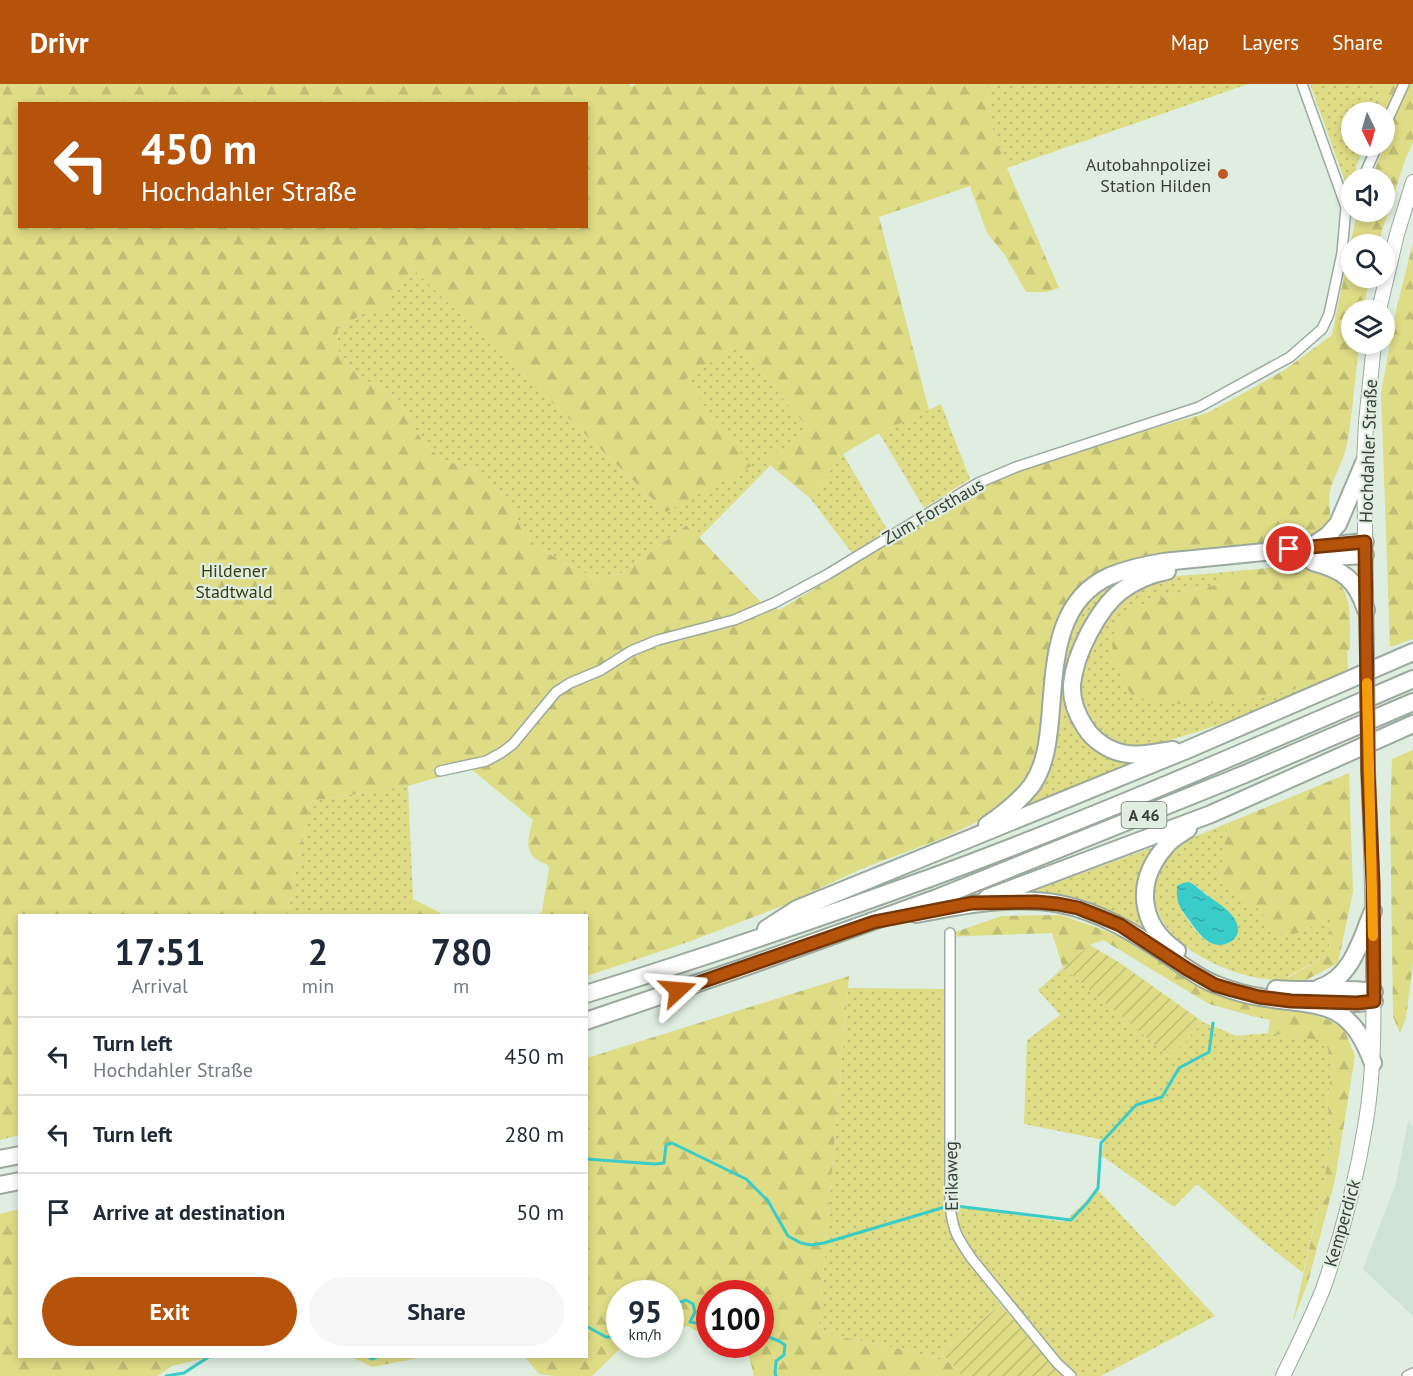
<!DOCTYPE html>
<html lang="en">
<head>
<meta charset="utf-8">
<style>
	:root { --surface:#fff; --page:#f6f6f7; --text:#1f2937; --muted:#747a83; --line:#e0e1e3; --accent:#b45309 }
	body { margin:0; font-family:"PT Sans",sans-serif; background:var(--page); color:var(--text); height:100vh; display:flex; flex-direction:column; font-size:22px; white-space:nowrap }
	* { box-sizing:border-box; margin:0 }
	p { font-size:20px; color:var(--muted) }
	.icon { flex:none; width:33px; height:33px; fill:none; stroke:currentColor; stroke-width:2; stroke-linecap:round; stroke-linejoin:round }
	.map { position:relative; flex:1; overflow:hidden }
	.details { position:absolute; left:18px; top:830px; width:570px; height:444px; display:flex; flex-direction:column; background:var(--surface); border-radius:0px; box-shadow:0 3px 9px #0003 }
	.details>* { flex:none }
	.top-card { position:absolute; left:18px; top:18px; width:570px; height:126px; border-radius:0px; box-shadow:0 3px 9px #0003; background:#b45309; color:#fff; overflow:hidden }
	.needle { width:39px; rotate:175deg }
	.buttons { position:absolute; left:1341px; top:18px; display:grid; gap:12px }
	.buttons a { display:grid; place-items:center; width:54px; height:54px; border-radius:50%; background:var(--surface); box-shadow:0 3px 9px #0003; font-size:30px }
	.speed { position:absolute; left:606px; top:1196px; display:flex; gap:12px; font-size:30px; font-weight:700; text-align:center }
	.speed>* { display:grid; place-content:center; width:78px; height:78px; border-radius:50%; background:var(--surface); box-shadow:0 3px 9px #0003; line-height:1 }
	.speed small { font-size:15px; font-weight:400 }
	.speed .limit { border:9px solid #d22; background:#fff; color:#111 }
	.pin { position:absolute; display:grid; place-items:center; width:51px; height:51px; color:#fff; margin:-26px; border:3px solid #fff; border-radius:50%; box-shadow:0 2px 6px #0007 }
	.me { position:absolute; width:66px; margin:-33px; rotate:71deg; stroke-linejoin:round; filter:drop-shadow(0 0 4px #0008) }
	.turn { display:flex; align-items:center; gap:21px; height:126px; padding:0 24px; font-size:27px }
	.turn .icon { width:78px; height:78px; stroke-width:2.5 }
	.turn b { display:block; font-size:42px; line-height:51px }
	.eta { display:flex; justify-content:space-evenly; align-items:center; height:102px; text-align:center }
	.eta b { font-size:36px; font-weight:700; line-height:42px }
	.action { display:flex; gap:12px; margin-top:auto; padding:12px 24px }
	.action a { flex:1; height:69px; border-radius:36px; background:var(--accent); color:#fff; font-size:24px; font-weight:700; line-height:69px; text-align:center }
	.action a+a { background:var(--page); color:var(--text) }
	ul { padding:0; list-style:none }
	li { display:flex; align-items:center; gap:18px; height:78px; padding:0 24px; border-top:2px solid var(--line) }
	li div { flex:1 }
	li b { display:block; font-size:22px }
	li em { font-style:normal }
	header { display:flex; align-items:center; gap:36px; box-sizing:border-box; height:84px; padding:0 30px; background:var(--accent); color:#fff }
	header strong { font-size:28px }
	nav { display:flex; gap:33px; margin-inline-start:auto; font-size:21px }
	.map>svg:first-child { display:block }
	.built { fill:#cee3d2 }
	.grass { fill:url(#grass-dots); fill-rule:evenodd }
	.forest { fill:url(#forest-firs); fill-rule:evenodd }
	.garden { fill:url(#garden-furrows) }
	.water { fill:url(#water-ripples) }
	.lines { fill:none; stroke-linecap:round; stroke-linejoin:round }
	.stream { stroke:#39ccc9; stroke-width:3 }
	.minor-casing { stroke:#9ca99e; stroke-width:12 }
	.secondary-casing { stroke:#9ca99e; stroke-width:16 }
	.motorway-casing { stroke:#9ca99e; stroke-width:20 }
	.minor { stroke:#fff; stroke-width:9 }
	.secondary { stroke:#fff; stroke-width:14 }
	.motorway { stroke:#fff; stroke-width:16 }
	.secondary-bridge-casing { stroke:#9ca99e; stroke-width:16; stroke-linecap:butt }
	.secondary-bridge { stroke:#fff; stroke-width:14 }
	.route-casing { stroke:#753606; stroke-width:15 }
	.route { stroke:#b45309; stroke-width:10 }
	.slow { stroke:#f59e0b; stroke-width:10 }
	.poi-dot { fill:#be5829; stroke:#dfeee1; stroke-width:2 }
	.labels { text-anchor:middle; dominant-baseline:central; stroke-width:4.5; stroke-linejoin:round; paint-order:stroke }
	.shield { fill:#dfeee1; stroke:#6b746c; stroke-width:1.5 }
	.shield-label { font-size:16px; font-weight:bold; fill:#393f3a }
	.poi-label { font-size:18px; fill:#393f3a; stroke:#dfeee1; text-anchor:end }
	.street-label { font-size:18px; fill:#393f3a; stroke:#dfeee1 }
	.park-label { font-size:18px; fill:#3e3c13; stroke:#dfeee1 }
</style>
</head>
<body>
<header>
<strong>Drivr</strong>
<nav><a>Map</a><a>Layers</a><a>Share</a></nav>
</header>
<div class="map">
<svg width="1413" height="1292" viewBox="0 0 1413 1292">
	<defs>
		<pattern id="grass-dots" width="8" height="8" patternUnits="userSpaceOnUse" patternTransform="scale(1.5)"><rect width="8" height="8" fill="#dedc85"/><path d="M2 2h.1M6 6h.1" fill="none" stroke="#bfbe74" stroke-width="1.8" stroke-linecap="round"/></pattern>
		<pattern id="forest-firs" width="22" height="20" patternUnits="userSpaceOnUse" patternTransform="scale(1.5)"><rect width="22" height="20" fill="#dedc85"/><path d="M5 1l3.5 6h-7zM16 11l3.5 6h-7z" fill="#bfbe74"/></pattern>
		<pattern id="garden-furrows" width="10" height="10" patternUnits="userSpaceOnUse" patternTransform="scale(1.5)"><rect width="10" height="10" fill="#dedc85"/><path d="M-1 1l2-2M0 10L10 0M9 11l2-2" fill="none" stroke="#bfbe74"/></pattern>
		<pattern id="water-ripples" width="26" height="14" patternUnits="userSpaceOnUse" patternTransform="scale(1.5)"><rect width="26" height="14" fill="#39ccc9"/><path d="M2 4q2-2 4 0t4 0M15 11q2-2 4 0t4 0" fill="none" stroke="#31a7a4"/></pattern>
	</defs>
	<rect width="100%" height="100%" fill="#dfeee1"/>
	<path class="built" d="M 1408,1037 L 1413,1042 L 1413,1232 L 1363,1185 L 1396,1099 Z"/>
	<path class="grass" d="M 987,0 L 1248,0 L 1007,84 L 993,48 Z
		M 1310,0 L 1381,0 L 1372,28 L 1352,28 L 1352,62 L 1363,62 L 1353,94 L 1352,94 L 1351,100 L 1346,100 Z
		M 412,184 L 666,428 L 685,296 L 737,260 L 809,345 L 766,377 L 770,382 L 699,454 L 687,441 L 622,489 L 598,496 L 540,465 L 523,450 L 510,416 L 471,385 L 443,376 L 424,360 L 398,315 L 359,292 L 337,265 L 338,244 L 370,226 L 403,202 Z
		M 941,320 L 970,395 L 924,424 L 879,349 Z
		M 843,370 L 888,447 L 852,469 L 810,414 Z
		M 1235,487 L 1220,500 L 1168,511 L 1139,522 L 1236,619 L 1320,599 C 1274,618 1228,640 1180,653 C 1164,658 1148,664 1131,662 C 1120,661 1106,654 1099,646 C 1090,637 1084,627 1082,614 C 1076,583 1101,532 1125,512 C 1134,505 1155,496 1166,493 C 1173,492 1182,492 1189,491 C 1204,490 1219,489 1235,487 Z
		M 1132,489 L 1102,514 L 1093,526 L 1083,542 L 1075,562 L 1077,640 L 1152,677 L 1000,738 L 1035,703 L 1060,578 L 1078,527 L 1100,503 Z
		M 408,702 L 413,815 L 404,831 L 287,831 L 311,717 Z
		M 1228,739 L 1219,798 L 1260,826 L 1301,849 L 1330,832 L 1329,870 L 1287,893 L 1289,898 C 1277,896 1264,895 1253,893 C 1211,883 1153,854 1154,805 C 1154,790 1165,771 1178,762 C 1193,752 1211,746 1228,739 ZM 1197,802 C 1209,814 1225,823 1235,838 C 1245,853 1224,865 1211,859 C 1198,854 1191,839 1182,828 Z
		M 1159,761 L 1136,799 L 1138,825 L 1153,853 L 1130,837 L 1096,823 L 1016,813 Z
		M 1063,884 L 1170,973 L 1203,938 L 1237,952 L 1268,949 L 1325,956 L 1333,978 L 1327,1018 L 1332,1045 L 1324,1098 L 1303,1189 L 1260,1155 L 1197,1100 L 1174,1123 L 1102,1072 L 1104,1056 L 1024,1040 L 1027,956 L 1060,931 L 1038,906 Z
		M 848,904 L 947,905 L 946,1116 L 948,1138 L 953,1157 L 1001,1221 L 940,1268 L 951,1279 L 910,1267 L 818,1248 Z
		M 1098,1106 L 1215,1232 L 1101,1292 L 1077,1292 L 1052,1268 L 962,1156 L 955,1140 L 954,1121 L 1064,1138 Z"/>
	<path class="forest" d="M 0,0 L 629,0 L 631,3 L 636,0 L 987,0 L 993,48 L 1007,84 L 1059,204 L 1046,208 L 1026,208 L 1005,171 L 987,149 L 970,102 L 879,133 L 929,326 L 879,349 L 843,370 L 810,414 L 765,377 L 809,345 L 737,260 L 685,296 L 751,382 L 666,428 L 412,184 L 403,202 L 391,212 L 386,228 L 370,226 L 338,244 L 337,265 L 359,292 L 398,315 L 424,360 L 443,376 L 471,385 L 510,416 L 523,450 L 540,465 L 598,496 L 622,489 L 687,441 L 762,519 L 779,526 L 858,478 L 889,459 L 928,431 L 974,404 L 1039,380 L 1113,356 L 1207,329 L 1244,309 L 1286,285 L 1332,251 L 1357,128 L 1384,128 L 1384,94 L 1371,94 L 1385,61 L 1384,28 L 1372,28 L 1381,0 L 1413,0 L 1413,58 L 1404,79 L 1378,160 L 1352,160 L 1352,194 L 1370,194 L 1363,226 L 1352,226 L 1352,260 L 1359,260 C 1355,293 1353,327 1347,360 C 1344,377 1334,391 1330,407 C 1327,418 1333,429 1328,439 C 1321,451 1304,454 1292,457 L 1151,470 L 1116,480 L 1094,490 L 1075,507 L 1062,525 L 1054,545 L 1046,577 L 1041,646 L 1028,695 L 1000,727 L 943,754 L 861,785 L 814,807 L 790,819 L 691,857 L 587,892 L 586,831 L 539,831 L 542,827 L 549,785 L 547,780 C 523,774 527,755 533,736 L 470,684 L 408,702 L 311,717 L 287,831 L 20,831 L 19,1051 L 0,1056 ZM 20,20 L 586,20 L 586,142 L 20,142 Z
		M 1413,159 L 1413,555 L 1390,563 L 1381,309 L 1397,222 Z
		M 1290,482 C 1298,483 1307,482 1314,484 C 1357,498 1349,530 1350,566 L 1347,567 L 1348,585 L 1320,599 L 1236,619 L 1164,620 L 1132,612 L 1122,594 L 1112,573 L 1113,553 L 1119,536 L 1139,522 L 1168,511 L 1220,500 L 1235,487 Z
		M 1413,666 L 1413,878 L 1406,934 L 1400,950 L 1393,932 L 1390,728 L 1392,675 Z
		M 1349,689 L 1353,808 L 1338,879 L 1306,896 L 1289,898 L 1287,894 L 1329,870 L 1330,832 L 1301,849 L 1273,850 L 1260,826 L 1219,798 L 1228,739 Z
		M 413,815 L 444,831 L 404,831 Z
		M 1060,831 L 1098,844 L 1120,853 L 1174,887 L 1212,906 L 1294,925 L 1329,936 L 1344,945 L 1355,972 L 1335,1096 L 1308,1198 L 1293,1237 L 1324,1098 L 1332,1045 L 1327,1018 L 1333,978 L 1325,957 L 1268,949 L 1270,936 L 1252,932 L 1209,920 L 1103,856 L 1090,861 L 1063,884 L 1052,849 L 942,853 L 1001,832 Z
		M 849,892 L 818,1248 L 910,1267 L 951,1279 L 962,1292 L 754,1292 L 749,1272 L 725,1260 L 760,1260 L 760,1209 L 710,1209 L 709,1253 L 687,1242 L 671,1246 L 670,1209 L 620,1209 L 620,1260 L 625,1260 L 592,1292 L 554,1292 L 539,1290 L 524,1272 L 586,1272 L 587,974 Z
		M 19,1125 L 20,1272 L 214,1272 L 172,1282 L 157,1292 L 0,1292 L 0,1130 Z
		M 350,1272 L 429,1272 L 372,1283 Z"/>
	<path class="garden" d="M 1090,861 L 1120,879 L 1203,938 L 1170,973 L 1063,884 Z
		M 1001,1221 L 1063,1292 L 962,1292 L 951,1279 L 940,1268 Z"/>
	<path class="water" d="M 1189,798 C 1197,802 1202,808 1208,812 C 1219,820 1239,831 1238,847 C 1238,851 1234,856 1230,858 C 1211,868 1199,850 1189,836 C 1180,824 1176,819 1177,802 L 1183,799 Z"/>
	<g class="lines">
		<path class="stream" d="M 586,1075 L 655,1080 L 664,1079 L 666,1061 L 672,1059 L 746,1095 L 768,1117 L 788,1152 L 801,1159 L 811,1161 L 824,1159 L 945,1123
			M 956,1122 L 1071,1136 L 1087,1119 L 1098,1104 L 1101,1059 L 1136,1021 L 1162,1013 L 1179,984 L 1209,968 L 1213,939
			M 670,1222 L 686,1216 L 693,1220 L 695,1228 L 690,1238 L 696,1239 L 710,1237
			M 586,1242 L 606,1253 L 620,1253
			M 760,1257 L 766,1252 L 779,1257 L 785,1261 L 784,1271 L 776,1277 L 775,1289 L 776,1292
			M 740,1260 L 742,1262 L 752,1265 L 758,1260
			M 366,1272 L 373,1275 L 379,1272
			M 166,1292 L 184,1289 L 210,1272"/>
		<defs>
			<path id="minor" d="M 1302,0 L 1346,123
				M 1384,44 L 1404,0
				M 1363,94 L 1377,62
				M 440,687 L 486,677 L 501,669 L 513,660 L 556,608 L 570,599 L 601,586 L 631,567 L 658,556 L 734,536 L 774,519 L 828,490 L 978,399 L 1016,383 L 1199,323 L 1290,273 L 1322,245 L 1329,230 L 1342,169 L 1346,123 L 1352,116
				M 950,849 L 950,1121 C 953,1148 957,1153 972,1175 L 1057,1279 L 1071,1292
				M 1407,1292 L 1413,1289"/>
			<path id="secondary" d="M 1379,226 L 1397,150 L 1413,98
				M 1367,570 L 1364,379 L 1366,338 L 1374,260
				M 1283,1292 C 1297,1263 1311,1235 1323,1205 C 1342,1151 1357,1094 1366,1037 C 1374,988 1374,938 1373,887 C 1373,821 1371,754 1368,687"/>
			<path id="motorway" d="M 1312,462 L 1328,451 L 1338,440 L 1364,379
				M 1297,475 L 1365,471
				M 1313,478 C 1343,486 1356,495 1366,526
				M 1167,487 C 1151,490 1135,497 1121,507 C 1098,525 1075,570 1072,600 C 1071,615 1077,631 1085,643 C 1093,656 1108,666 1122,669 C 1138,673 1157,668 1173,666
				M 987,741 C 1003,730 1020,717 1032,701 C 1045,682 1048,658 1050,636 C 1055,584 1053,517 1110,492 C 1127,485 1145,481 1163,478 L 1365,458
				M 987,814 L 1211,730 L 1413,640
				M 916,830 C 963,821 1012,811 1060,820 C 1101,828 1136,850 1170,873 C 1185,883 1200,895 1217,901 C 1230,906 1246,911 1260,913 C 1284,918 1315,917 1336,928 C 1356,939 1365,959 1373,979
				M 766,845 L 797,825 L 1189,665 L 1413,568
				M 1177,867 C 1138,840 1135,797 1166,762 C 1171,755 1181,750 1188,745
				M 1319,904 C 1352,894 1361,855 1373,827
				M 1276,905 C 1309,908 1341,903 1374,908
				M 586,910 C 702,874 817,835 930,794 C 1094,734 1253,664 1413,595
				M 1322,918 L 1357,919 L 1374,917
				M 586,937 L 742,884 L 937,814 L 1245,690 L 1413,618
				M 0,1075 L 20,1071
				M 0,1101 L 20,1097"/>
		</defs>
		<use href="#minor" class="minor-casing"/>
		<use href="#secondary" class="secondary-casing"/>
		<use href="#motorway" class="motorway-casing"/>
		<use href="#minor" class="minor"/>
		<use href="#secondary" class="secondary"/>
		<use href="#motorway" class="motorway"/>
		<defs>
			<path id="secondary-bridge" d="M 1367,570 L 1368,687"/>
		</defs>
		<use href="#secondary-bridge" class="secondary-bridge-casing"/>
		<use href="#secondary-bridge" class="secondary-bridge"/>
	</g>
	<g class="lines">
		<defs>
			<path id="route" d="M 678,906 L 874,838 L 972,819 L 1036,818 L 1058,820 L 1078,824 L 1101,833 L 1120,841 L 1187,885 L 1215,901 L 1232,906 L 1259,913 L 1291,917 L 1357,919 L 1374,917 L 1373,800 L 1368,687 L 1365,458 L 1289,465"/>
		</defs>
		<use href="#route" class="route-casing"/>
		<use href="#route" class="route"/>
		<path class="slow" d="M 1367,599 L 1373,852"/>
	</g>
	<circle class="poi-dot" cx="1223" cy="90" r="6"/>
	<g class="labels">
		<rect class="shield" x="1121.5" y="718" width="45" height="26" rx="4.5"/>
		<g class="shield-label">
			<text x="1144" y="731">A 46</text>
		</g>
		<g class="poi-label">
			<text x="1211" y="80">Autobahnpolizei<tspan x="1211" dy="21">Station Hilden</tspan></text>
		</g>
		<g class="street-label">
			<text transform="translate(1368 367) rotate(-88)">Hochdahler Straße</text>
			<text transform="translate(933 427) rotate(-30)">Zum Forsthaus</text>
			<text transform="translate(951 1092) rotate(-91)">Erikaweg</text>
			<text transform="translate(1342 1139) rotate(-74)">Kemperdick</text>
		</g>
		<g class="park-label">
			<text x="234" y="486">Hildener<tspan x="234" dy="21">Stadtwald</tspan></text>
		</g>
	</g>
</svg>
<div class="buttons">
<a><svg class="needle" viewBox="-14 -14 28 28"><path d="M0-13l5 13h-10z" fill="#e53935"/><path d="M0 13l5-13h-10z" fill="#747a83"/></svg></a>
<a><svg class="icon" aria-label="sound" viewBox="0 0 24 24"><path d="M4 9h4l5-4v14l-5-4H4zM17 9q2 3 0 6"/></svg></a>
<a><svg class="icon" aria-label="search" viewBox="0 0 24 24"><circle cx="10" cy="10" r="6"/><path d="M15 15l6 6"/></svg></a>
<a><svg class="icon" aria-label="layers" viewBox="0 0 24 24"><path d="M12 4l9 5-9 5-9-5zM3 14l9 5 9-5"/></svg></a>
</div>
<div class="speed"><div>95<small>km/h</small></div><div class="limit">100</div></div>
<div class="pin" style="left:1289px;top:465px;background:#d93025"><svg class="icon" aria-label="arrive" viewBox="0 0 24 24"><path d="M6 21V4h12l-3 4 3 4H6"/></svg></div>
<svg class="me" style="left:678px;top:906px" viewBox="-20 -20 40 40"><path d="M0-17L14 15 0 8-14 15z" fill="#b45309" stroke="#fff" stroke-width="4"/></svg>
<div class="top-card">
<div class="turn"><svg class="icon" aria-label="left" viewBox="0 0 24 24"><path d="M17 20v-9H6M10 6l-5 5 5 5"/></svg><div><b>450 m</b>Hochdahler Straße</div></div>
</div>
<section class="details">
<div class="eta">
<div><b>17:51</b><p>Arrival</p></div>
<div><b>2</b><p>min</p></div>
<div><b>780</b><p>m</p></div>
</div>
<ul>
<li><svg class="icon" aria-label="left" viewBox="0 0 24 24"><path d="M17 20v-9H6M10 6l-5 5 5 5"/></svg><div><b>Turn left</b><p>Hochdahler Straße</p></div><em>450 m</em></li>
<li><svg class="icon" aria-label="left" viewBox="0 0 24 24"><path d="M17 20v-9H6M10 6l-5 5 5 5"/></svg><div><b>Turn left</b></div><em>280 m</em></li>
<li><svg class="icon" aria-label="arrive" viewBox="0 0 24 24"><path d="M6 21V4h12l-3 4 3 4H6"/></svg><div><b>Arrive at destination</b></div><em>50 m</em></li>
</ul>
<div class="action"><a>Exit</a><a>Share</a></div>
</section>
</div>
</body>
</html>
